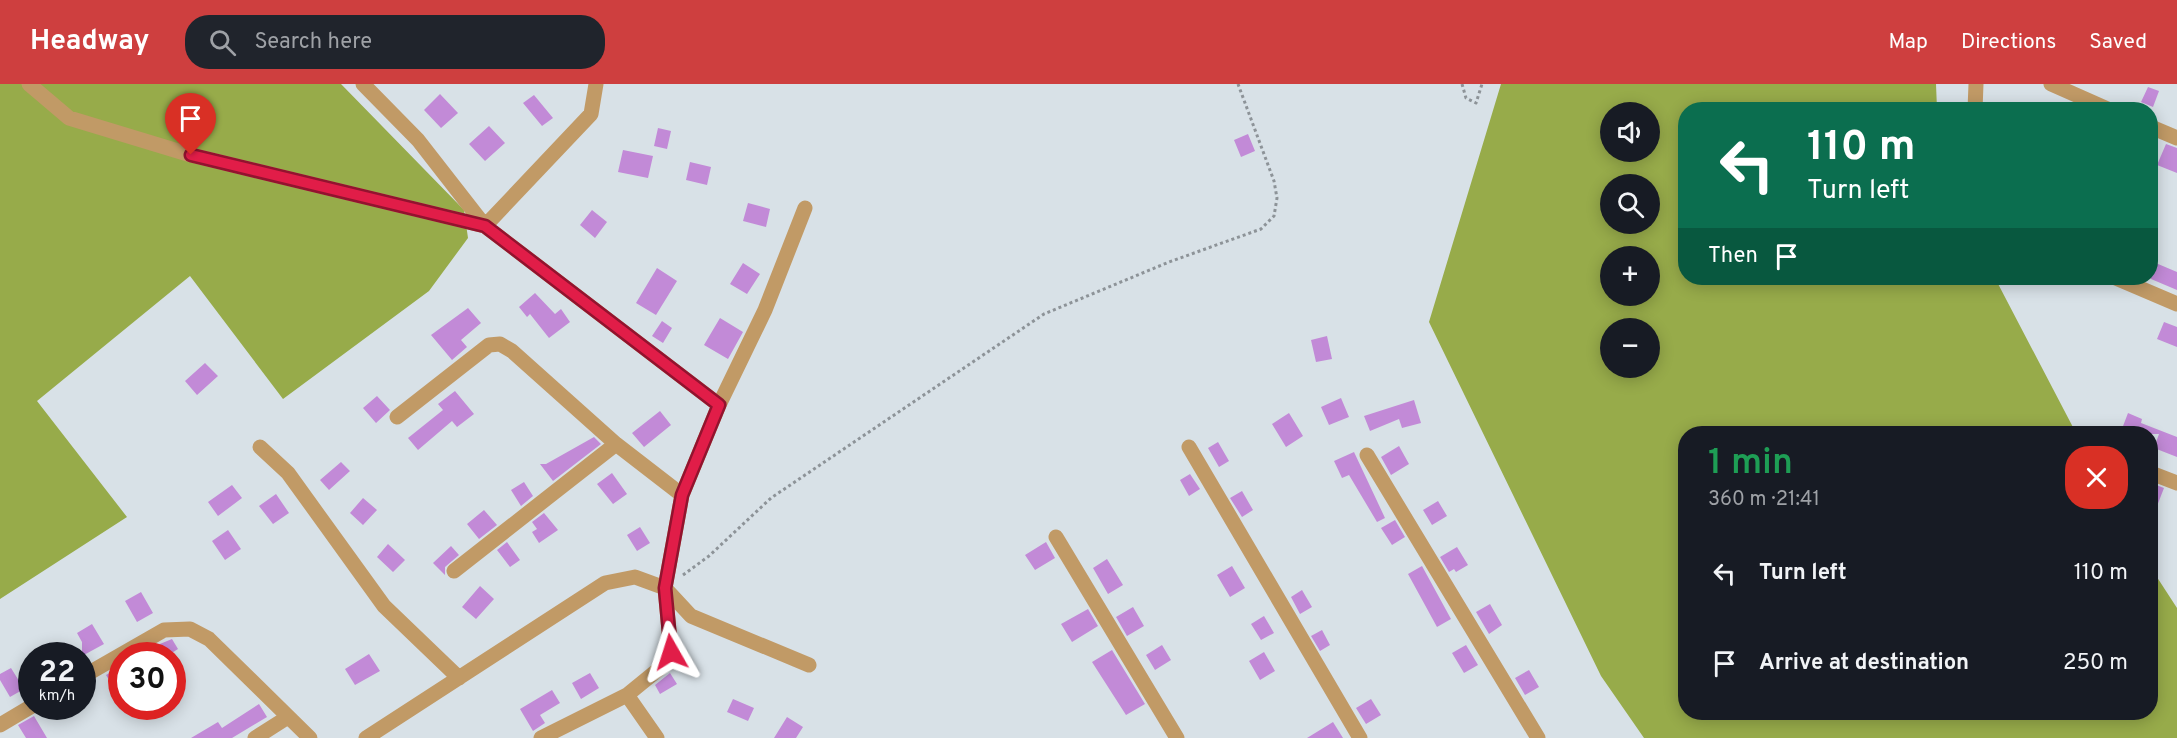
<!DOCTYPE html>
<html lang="en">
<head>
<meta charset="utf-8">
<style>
	:root { --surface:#171b24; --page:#20242c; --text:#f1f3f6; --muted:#9ea1a6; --accent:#ce3f3f }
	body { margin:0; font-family:Overpass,sans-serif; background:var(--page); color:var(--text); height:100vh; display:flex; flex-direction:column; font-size:22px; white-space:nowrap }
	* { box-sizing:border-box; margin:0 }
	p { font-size:20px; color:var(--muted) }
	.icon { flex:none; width:33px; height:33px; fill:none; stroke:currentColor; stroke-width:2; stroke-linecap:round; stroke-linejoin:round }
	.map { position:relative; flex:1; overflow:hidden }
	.details { position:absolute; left:1678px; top:342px; width:480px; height:294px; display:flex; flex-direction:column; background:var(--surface); border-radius:24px; box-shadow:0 3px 15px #0003 }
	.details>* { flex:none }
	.guide { position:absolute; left:1678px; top:18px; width:480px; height:183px; border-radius:24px; box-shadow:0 3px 15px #0003; background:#0b6e4f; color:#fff; overflow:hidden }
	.controls { position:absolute; left:1600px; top:18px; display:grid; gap:12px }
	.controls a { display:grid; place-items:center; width:60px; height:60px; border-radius:50%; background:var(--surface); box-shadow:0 3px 15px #0003; font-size:30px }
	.speed { position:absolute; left:18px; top:558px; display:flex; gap:12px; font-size:30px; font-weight:700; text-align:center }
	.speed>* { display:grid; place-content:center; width:78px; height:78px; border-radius:50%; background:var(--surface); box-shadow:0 3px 15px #0003; line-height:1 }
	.speed small { font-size:15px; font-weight:400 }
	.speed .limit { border:9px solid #d22; background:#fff; color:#111 }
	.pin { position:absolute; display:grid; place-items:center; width:51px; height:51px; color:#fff; margin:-62px -26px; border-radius:50% 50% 50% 0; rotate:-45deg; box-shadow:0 0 6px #0007 }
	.pin .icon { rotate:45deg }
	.me { position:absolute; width:66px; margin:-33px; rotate:354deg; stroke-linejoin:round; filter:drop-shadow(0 0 4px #0008) }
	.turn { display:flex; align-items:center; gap:21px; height:126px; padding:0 30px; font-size:27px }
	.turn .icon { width:78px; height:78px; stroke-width:2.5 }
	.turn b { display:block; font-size:42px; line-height:51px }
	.then { display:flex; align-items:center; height:57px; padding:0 30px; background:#0003; gap:12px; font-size:22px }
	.round { display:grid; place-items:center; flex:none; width:63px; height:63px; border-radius:24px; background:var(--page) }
	.headline { display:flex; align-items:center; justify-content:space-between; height:102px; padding:0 30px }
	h1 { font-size:36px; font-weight:600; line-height:45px; color:#1e9e55 }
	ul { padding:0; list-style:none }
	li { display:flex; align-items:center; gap:18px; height:90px; padding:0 30px }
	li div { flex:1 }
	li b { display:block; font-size:22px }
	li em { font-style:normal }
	header { display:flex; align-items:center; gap:36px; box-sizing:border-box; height:84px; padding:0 30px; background:var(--accent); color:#fff }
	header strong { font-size:28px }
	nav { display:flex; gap:33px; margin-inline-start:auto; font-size:21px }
	.search { width:420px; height:54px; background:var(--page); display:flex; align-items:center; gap:15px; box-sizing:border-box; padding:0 21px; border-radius:24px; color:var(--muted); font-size:22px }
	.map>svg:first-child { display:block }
	.forest { fill:#97ab4a; fill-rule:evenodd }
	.building { fill:#c28ad7 }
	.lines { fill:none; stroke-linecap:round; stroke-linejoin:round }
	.path { stroke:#8d9398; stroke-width:3; stroke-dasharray:3 3; stroke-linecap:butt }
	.street { stroke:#c19a66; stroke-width:15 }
	.route-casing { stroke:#92132f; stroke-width:15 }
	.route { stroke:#e11d48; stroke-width:10 }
</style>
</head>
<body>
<header>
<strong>Headway</strong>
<div class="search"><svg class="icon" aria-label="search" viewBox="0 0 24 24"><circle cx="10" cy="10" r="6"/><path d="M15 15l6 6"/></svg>Search here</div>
<nav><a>Map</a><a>Directions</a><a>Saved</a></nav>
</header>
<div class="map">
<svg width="2177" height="654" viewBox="0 0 2177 654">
	<rect width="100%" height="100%" fill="#d8e1e7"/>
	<path class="forest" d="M 0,0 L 341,0 L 464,126 L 468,154 L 429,207 L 283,315 L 190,192 L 37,317 L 127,433 L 0,515 Z
		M 1501,0 L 1936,0 L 1937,25 L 1686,26 L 1686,194 L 1995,194 L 2076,349 L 1686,350 L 1686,628 L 2151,628 L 2151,484 L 2177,524 L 2177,654 L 1644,654 L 1601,592 L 1429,238 ZM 1611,28 L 1650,28 L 1650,68 L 1611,68 ZM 1611,100 L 1650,100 L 1650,140 L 1611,140 ZM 1611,172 L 1650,172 L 1650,212 L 1611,212 ZM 1611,244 L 1650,244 L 1650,284 L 1611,284 Z"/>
	<path class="building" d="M 2148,3 L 2159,7 L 2153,23 L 2141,18 Z
		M 440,10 L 458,29 L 441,44 L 424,26 Z
		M 534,11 L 553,34 L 542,42 L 523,19 Z
		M 489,42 L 505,59 L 485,77 L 469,60 Z
		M 658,44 L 671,47 L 667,65 L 654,62 Z
		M 1248,50 L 1255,67 L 1241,73 L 1234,56 Z
		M 2166,60 L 2177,64 L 2177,89 L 2157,81 Z
		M 623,66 L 653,72 L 648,94 L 618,88 Z
		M 690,78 L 711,83 L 707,101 L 686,96 Z
		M 748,119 L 770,125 L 766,143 L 743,137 Z
		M 592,126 L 607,138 L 595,154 L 580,141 Z
		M 2151,177 L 2177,188 L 2177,206 L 2151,195 Z
		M 743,179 L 760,190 L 747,210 L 730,200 Z
		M 657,184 L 677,197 L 656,231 L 636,219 Z
		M 535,209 L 555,230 L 561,225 L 570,238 L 549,254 L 530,230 L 527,233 L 519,223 Z
		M 468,224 L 481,239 L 461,256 L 467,263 L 452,276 L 431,251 Z
		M 720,234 L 743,248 L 728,275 L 704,261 Z
		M 662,237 L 672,244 L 663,259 L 652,252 Z
		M 2164,238 L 2177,243 L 2177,263 L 2157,255 Z
		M 1327,252 L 1332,275 L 1316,278 L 1311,256 Z
		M 205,279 L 218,292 L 197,311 L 185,297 Z
		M 455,307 L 474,330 L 457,343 L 452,337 L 418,366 L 408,354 L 443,326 L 438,320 Z
		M 377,312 L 390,326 L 376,339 L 363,324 Z
		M 1341,314 L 1349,333 L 1329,341 L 1321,323 Z
		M 1414,316 L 1421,339 L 1402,344 L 1399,335 L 1370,347 L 1364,332 Z
		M 660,327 L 671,341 L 644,363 L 632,349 Z
		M 1289,329 L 1303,352 L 1286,363 L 1272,340 Z
		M 2128,329 L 2142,335 L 2141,339 L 2177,353 L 2177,373 L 2154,364 L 2159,350 L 2120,350 Z
		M 594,353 L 601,360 L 553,397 L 540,380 L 546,380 Z
		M 1218,358 L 1229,377 L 1219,383 L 1208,364 Z
		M 1399,362 L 1409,380 L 1391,391 L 1381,373 Z
		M 1354,368 L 1385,434 L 1377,438 L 1349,391 L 1342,394 L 1334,377 Z
		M 341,378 L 350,387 L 329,406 L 320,396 Z
		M 612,389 L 627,410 L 613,420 L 597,400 Z
		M 1190,390 L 1200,405 L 1189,412 L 1180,396 Z
		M 524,398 L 533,412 L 521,422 L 511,406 Z
		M 2151,399 L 2164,404 L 2152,435 L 2151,435 Z
		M 232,401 L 242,414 L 218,432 L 208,418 Z
		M 1242,407 L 1253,426 L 1242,433 L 1230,414 Z
		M 276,410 L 289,429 L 273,440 L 259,422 Z
		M 363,414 L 377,426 L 363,441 L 350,429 Z
		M 1438,417 L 1447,432 L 1432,441 L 1423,426 Z
		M 484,426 L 497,441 L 479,455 L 467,440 Z
		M 544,429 L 558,446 L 539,459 L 532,448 L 537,445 L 532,438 Z
		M 1395,436 L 1405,453 L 1392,461 L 1381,444 Z
		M 640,443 L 650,459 L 637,467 L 627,451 Z
		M 228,446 L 241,465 L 225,476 L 212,457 Z
		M 507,458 L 520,476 L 510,483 L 497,466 Z
		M 1046,458 L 1055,474 L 1035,486 L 1025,471 Z
		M 388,460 L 405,476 L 393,488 L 377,473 Z
		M 451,462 L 459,471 L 445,483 L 445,491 L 433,479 Z
		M 1457,463 L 1468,481 L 1456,488 L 1454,485 L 1449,488 L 1440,473 Z
		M 1107,475 L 1123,501 L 1108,510 L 1093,484 Z
		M 1232,482 L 1245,504 L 1230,513 L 1217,491 Z
		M 1422,482 L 1451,535 L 1437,543 L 1408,490 Z
		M 480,502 L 494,515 L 476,535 L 462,523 Z
		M 1302,506 L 1312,523 L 1300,530 L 1291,513 Z
		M 141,508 L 153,529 L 137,538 L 125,517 Z
		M 1490,520 L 1502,541 L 1489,550 L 1476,528 Z
		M 1133,523 L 1144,542 L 1127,552 L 1116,533 Z
		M 1088,525 L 1098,542 L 1072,558 L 1061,540 Z
		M 1264,532 L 1274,549 L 1261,556 L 1251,540 Z
		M 92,540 L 104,560 L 82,572 L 82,558 L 77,549 Z
		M 1322,546 L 1330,561 L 1320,567 L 1311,552 Z
		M 172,555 L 178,565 L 167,572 L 160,572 L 155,562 Z
		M 1162,561 L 1171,576 L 1155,586 L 1146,571 Z
		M 1466,561 L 1478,581 L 1464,589 L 1452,569 Z
		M 1112,566 L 1145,620 L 1126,631 L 1092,578 Z
		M 1264,568 L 1275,587 L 1260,596 L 1249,577 Z
		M 369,570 L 380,587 L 355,601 L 345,585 Z
		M 122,582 L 122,617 L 106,591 Z
		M 11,584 L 24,605 L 10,613 L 0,596 L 0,590 Z
		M 1529,586 L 1539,603 L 1525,611 L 1515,594 Z
		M 590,589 L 599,604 L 581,615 L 572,599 Z
		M 670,589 L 677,600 L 660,610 L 655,601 Z
		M 552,606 L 560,619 L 540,631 L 545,639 L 533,647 L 520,625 Z
		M 733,615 L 754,624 L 748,637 L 727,628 Z
		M 1371,615 L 1381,631 L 1366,640 L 1356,624 Z
		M 259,620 L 267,633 L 232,654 L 191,654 L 218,638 L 222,644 Z
		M 34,632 L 47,654 L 26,654 L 18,641 Z
		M 787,633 L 803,643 L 796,654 L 774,654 Z
		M 1333,638 L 1343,654 L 1307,654 Z"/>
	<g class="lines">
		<path class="path" d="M 1462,0 L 1466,14 L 1476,19 L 1482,0
			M 683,491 L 709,472 L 771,414 L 1044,230 L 1169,178 L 1261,145 L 1274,132 L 1277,114 L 1274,97 L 1238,0"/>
		<path class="street" d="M 29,0 L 69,34 L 191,71 L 485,142 L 591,30 L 596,0
			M 363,0 L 418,56 L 485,142 L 719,321
			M 2051,0 L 2110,26
			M 1975,26 L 1976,0
			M 2151,43 L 2177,54
			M 2116,194 L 2177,220
			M 397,333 L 489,261 L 500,260 L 512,267 L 616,360 L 682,411
			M 260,363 L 288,389 L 384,522 L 459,594
			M 1189,363 L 1360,654
			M 1367,371 L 1538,654
			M 2151,389 L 2177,399
			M 1056,453 L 1177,654
			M 454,487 L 616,360
			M 82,593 L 164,546 L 190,545 L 209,555 L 310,654
			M 0,641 L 32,622
			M 255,654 L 288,633
			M 366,654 L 605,499 L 635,493 L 665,504 L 691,532 L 809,581
			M 541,654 L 627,611
			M 657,654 L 627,611 L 665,580 L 671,568 L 665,504 L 682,411 L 719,321 L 765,226 L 805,124"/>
	</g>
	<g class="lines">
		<defs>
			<path id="route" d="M 191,71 L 485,142 L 719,321 L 682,411 L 665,504 L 671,568"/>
		</defs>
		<use href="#route" class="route-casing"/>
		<use href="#route" class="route"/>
	</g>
</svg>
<div class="controls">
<a><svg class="icon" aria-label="sound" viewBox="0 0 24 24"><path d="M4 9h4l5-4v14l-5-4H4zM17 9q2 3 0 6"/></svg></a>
<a><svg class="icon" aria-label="search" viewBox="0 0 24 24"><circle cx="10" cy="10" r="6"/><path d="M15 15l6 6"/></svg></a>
<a>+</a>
<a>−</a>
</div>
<div class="speed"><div>22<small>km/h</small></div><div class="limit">30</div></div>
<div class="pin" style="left:191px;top:71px;background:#d93025"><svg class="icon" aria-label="arrive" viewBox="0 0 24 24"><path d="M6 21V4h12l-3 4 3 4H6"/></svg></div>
<svg class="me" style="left:671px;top:568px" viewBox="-20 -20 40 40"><path d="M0-17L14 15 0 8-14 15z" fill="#e11d48" stroke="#fff" stroke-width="4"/></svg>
<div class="guide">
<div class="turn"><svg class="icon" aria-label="left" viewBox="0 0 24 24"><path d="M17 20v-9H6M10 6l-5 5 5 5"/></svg><div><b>110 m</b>Turn left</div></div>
<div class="then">Then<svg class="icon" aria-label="arrive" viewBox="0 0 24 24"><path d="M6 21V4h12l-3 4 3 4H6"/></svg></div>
</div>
<section class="details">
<div class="headline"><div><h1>1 min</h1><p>360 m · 21:41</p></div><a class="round" style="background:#d93025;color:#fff"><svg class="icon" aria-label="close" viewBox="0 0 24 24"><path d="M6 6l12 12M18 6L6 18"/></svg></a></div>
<ul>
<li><svg class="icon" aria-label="left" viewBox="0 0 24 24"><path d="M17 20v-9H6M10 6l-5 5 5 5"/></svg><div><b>Turn left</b></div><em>110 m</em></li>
<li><svg class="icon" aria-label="arrive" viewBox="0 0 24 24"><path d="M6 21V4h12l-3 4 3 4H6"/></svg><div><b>Arrive at destination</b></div><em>250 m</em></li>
</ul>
</section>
</div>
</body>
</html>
